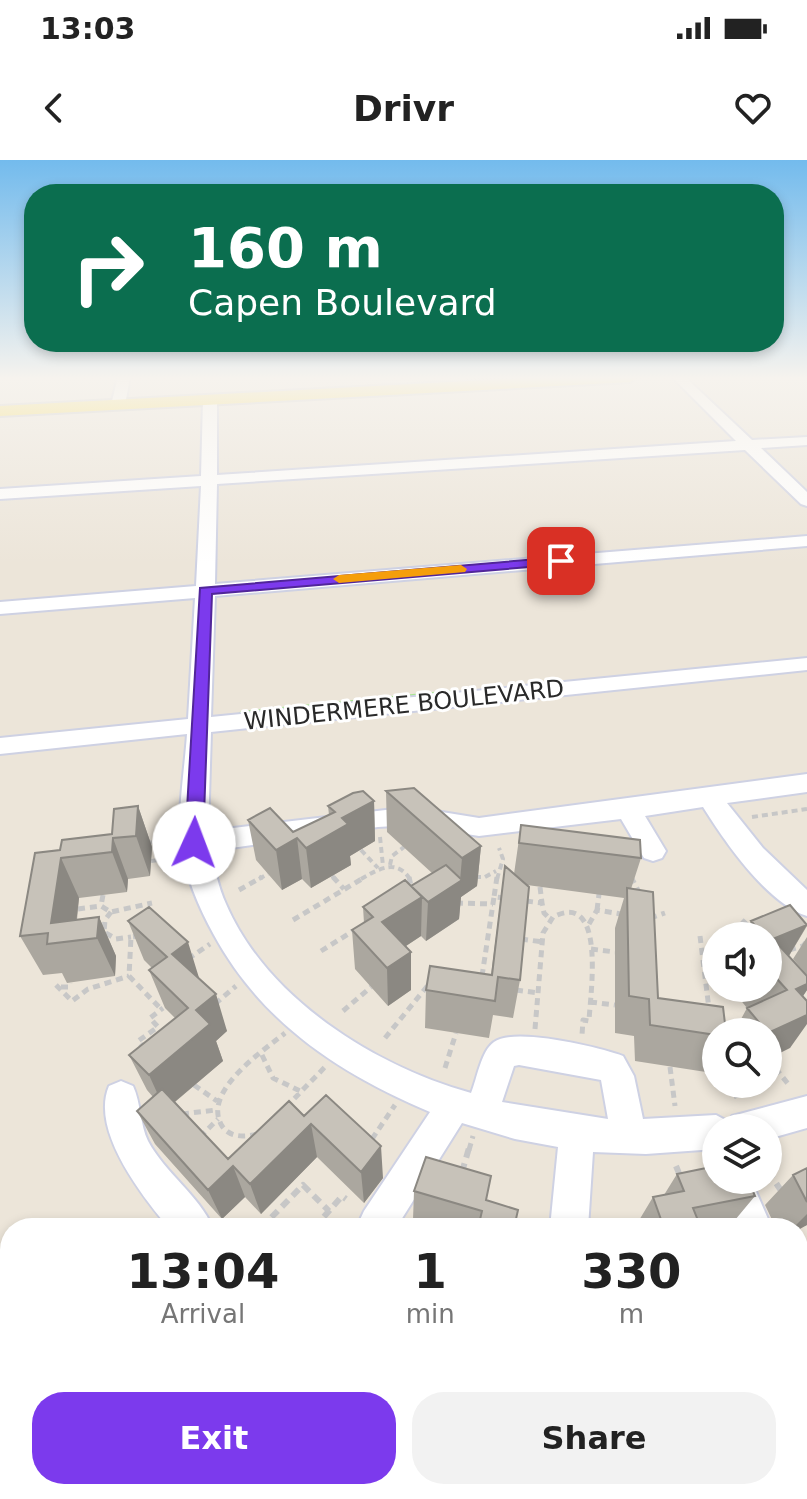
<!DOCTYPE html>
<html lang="en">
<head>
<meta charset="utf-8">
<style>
	:root { --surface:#fff; --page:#f2f2f2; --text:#222; --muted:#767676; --accent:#7c3aed }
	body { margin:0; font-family:"DejaVu Sans",sans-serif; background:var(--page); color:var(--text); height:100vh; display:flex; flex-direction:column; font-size:30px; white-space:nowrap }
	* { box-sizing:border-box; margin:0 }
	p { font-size:26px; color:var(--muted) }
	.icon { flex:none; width:44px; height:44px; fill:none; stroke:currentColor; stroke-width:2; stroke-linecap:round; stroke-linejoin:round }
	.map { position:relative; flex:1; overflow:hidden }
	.details { position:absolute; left:0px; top:1058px; width:808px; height:282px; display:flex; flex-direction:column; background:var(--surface); border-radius:32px 32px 0 0; box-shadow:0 4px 12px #0003 }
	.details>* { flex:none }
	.hud { position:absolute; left:24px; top:24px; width:760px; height:168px; border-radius:32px; box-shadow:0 4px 12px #0003; background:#0b6e4f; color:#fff; overflow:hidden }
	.tools { position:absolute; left:702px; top:762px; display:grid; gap:16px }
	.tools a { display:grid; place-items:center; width:80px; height:80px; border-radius:50%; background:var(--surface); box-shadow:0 4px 12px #0003; font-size:40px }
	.pin { position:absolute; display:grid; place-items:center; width:68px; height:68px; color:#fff; margin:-34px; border-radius:16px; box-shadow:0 4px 12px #0006 }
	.me { position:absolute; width:88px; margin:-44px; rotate:2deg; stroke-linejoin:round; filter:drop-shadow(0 0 6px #0008) }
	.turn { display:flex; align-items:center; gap:28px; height:168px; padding:0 32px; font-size:36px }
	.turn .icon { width:104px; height:104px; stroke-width:2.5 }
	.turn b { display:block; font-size:56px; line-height:68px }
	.eta { display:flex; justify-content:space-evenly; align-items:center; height:136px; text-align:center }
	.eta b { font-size:48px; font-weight:700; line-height:56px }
	.button { display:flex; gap:16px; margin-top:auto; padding:16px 32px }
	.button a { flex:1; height:92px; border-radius:32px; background:var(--accent); color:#fff; font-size:32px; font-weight:700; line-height:92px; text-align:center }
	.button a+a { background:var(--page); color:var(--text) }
	.status { display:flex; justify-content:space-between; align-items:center; height:56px; padding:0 40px; background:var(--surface); direction:ltr }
	.status svg { height:22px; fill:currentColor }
	header { display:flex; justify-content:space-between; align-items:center; height:104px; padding:0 32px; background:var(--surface); font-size:36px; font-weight:700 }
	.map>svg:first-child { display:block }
	.green { fill:#a9e692 }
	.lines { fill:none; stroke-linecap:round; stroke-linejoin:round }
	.minor-casing { stroke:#ced1e3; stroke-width:4 }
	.major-casing { stroke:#c7c7c7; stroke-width:4 }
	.path-far2 { stroke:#c7c7c7; stroke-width:4; stroke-dasharray:6 4; stroke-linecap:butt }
	.path-far1 { stroke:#c7c7c7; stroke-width:5; stroke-dasharray:7 5; stroke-linecap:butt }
	.path { stroke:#c7c7c7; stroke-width:6; stroke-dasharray:9 6; stroke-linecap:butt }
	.minor { fill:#fff; fill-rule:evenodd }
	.major { fill:#f8dd52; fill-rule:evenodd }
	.wall { fill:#aba79f }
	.shaded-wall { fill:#8b8882 }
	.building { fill:#c7c2b9; stroke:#8b8882; stroke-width:2 }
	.route { fill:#7c3aed; stroke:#51269a; stroke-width:2 }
	.slow { fill:#f59e0b }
	.labels { text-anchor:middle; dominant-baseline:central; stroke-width:6; stroke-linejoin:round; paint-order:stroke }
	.street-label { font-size:24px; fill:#292929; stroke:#fff }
</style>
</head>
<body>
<div class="status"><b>13:03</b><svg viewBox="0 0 49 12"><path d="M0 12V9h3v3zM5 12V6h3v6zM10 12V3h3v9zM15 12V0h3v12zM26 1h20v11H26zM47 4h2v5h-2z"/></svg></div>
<header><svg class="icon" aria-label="back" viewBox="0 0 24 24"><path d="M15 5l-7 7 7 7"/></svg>Drivr<svg class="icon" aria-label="heart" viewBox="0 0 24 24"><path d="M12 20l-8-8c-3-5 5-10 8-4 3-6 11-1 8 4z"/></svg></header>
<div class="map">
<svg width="807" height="1339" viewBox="0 0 807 1339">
	<rect width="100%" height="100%" fill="#ece5d9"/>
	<path class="green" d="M 453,530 L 459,533 L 236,555 L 241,551 Z"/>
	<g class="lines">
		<defs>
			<path id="minor" d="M 118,217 L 130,217 L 125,245 L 118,249 L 111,245 Z
				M 672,217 L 685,217 L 752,280 L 807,277 L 807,285 L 761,288 L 807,332 L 807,346 L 801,344 L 745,290 L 217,324 L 215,424 L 807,376 L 807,386 L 215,436 L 211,557 L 807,498 L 807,510 L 211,572 L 208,671 L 411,647 L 479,658 L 807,614 L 807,632 L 727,643 L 763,688 L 807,730 L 807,756 C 767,743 725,682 703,647 L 645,656 L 666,691 L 662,698 L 653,701 L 644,698 L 621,659 L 479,676 L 411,665 L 378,667 L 210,691 C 215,708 218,727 226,744 C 267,839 375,906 471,933 C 477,919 481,891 494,882 C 514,867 599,887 623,896 L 634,916 L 643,959 L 716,955 L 729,962 L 732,956 L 807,936 L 807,968 L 768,979 L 768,968 L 716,968 L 716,989 L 646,994 L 593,992 L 588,1068 L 550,1068 L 558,987 L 515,979 L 462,963 L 396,1068 L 360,1068 L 358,1064 L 364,1051 L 430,952 C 340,914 262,863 214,775 C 199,748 185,715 181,684 C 177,654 185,606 187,574 L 0,594 L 0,578 L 188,559 L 195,438 L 0,454 L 0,442 L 196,426 L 201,326 L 0,339 L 0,329 L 201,316 L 203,240 L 210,236 L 217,240 L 217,315 L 736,281 ZM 519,905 L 601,920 L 608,959 L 502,942 L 514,906 Z
				M 121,921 L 133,926 C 141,943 140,965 148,981 C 165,1013 199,1035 213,1068 L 169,1068 C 142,1036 90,970 109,926 Z
				M 716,1017 L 716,1020 L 751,1020 L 772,1068 L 734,1068 L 715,1020 Z
				M 798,1156 L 807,1159 L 807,1218 L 798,1214 Z
				M 579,1330 L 625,1330 L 627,1339 L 581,1339 Z"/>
			<path id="major" d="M 543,217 L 638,217 L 630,222 L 0,256 L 0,246 Z"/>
		</defs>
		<use href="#minor" class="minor-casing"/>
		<use href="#major" class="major-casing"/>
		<path class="path-far2" d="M 752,657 L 807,649
			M 380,677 L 383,706
			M 146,683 L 173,680
			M 361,690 L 378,708
			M 151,701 L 175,698
			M 390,705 L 392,696 L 404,687
			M 332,716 L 335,719
			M 475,717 L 485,717 L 496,711
			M 259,719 L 268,714
			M 361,719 C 379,709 396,698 410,719
			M 497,719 L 503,699 L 499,688"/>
		<path class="path-far1" d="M 333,717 L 344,729
			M 409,717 L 412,730
			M 497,717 L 494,737 L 505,738
			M 631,717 L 640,734
			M 540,727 L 542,743
			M 239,730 L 262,717
			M 103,735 L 101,746 L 111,752 L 152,743
			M 526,741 L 542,743 L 544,753 L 549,758
			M 456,743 L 493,744
			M 78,749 L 101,746
			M 597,750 L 599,734
			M 111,752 L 105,760 L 104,772 L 116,779 L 131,777
			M 650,758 L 665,753
			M 293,760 L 365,717
			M 742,760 L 759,776
			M 589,764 L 597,750 L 621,754
			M 140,776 L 131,777 L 129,816 L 161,849
			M 700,776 L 709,849
			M 521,779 L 543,782
			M 591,789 L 615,792
			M 789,790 L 803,786 L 807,781
			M 321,791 L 353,771
			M 188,799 L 210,784
			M 482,816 L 494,737
			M 56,825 L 72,841 L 88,829 L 129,816
			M 61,827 L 69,827 L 70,823
			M 516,830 L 539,833
			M 590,842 L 615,845
			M 215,844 L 236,826
			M 343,851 L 371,827
			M 535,869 L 543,773 L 553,757 C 607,729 590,836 589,861 L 583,860 L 582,875
			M 385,878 L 429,824
			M 145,889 L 138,881 L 158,867 L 150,858 L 163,848
			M 262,895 L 273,918 L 300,931
			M 768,899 L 789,925
			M 670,907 L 675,946
			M 445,908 L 456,873
			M 731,924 L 737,938
			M 194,925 L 217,941
			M 286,947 L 325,907
			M 182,954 L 216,950
			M 257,974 C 245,977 230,978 222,966 C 201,932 263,891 285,873
			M 200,977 L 218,959
			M 372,979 L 395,945
			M 469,990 L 473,976"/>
		<path class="path" d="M 676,1006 L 681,1018
			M 768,1011 L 782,1032
			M 462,1012 L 469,988
			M 261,1068 L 303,1025 L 329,1051
			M 314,1068 L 342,1036 L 346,1039
			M 798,1270 L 807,1268
			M 798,1304 L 798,1317
			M 774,1339 L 793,1330"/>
		<use href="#minor" class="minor"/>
		<use href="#major" class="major"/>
	</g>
	<path class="wall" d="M 386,631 L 481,686 L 477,726 L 461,737 L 459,759 L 426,781 L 421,776 L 406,786 L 411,792 L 411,830 L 388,846 L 355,809 L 352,770 L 364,763 L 363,747 L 411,726 L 432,713 L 387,672 Z
		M 374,641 L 375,681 L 350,696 L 351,705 L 311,728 L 302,719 L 282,730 L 256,700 L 248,660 L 293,672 L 329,655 L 328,646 Z
		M 138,646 L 152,687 L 150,716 L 128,719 L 127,732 L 79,738 L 77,760 L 99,757 L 116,796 L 115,816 L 67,823 L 62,813 L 43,815 L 20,776 L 60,690 L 112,674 Z
		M 521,665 L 641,698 L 631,729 L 658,838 L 716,872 L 716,894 L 706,912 L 635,901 L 634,876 L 615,873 L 615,768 L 624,738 L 527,725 L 520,820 L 513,858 L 493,855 L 489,878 L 425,868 L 426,830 L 491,815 L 505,706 L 514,714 Z
		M 128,761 L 200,819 L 227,871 L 216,881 L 223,901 L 175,942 L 228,999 L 304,956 L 383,1018 L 364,1043 L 317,997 L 261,1054 L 245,1037 L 222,1059 L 155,984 L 137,951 L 153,937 L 147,930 L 129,895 L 175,858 L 165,848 L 149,810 L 152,808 L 144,800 Z
		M 751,761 L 807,766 L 789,796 L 807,816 L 807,830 L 803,836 L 790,888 L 768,872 L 734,872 L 747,848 L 731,828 L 768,828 L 768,776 L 743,776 Z
		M 807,777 L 807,815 L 793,799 Z
		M 807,1008 L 807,1065 L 798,1068 L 776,1068 L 765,1045 L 793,1015 Z
		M 677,1014 L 755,1036 L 730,1066 L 717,1068 L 636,1068 L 635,1067 L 653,1037 L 664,1035 Z
		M 414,1031 L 486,1040 L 514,1068 L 438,1068 L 413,1060 Z
		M 474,1330 L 526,1330 L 528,1339 L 476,1339 Z"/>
	<path class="shaded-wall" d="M 374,641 L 375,681 L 350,696 L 351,705 L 311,728 L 306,688 L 342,658 Z
		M 138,646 L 152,687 L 150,716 L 136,676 Z
		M 113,678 L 128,719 L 127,732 L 112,692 Z
		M 297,678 L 302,719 L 282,730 L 276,690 Z
		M 481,686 L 477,726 L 461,737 L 459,759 L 426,781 L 428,742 L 460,721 L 462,698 Z
		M 61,698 L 79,738 L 74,781 L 51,763 Z
		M 422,737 L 421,776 L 383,801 L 382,762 Z
		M 99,757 L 116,796 L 115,816 L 97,778 Z
		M 807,765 L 784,804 L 773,779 Z
		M 188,782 L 200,821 L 172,794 Z
		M 411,792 L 411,830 L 388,846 L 387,808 Z
		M 807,824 L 807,830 L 787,860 L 796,829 Z
		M 216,834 L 227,871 L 216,881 L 223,901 L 165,950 L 149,915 L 196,850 Z
		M 807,855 L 807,864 L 790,888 L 768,899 L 768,873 Z
		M 311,964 L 317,997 L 261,1054 L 250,1024 Z
		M 381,986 L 383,1018 L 364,1043 L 361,1012 Z
		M 233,1006 L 245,1037 L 222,1059 L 208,1030 Z
		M 807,1054 L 807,1065 L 798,1070 L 798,1068 L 793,1068 Z"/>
	<path class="building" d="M 414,628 L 481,686 L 462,698 L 386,631 Z
		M 363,631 L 374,641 L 342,658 L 348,664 L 306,688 L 297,678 L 276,690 L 248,660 L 270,648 L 293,672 L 335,652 L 328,646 L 353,633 Z
		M 138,646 L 136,676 L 113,678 L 112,692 L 61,698 L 51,763 L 99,757 L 97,778 L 47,784 L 48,773 L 20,776 L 35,693 L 60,690 L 62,680 L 112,674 L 114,649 Z
		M 521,665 L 640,680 L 641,698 L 519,683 Z
		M 446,705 L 462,720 L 428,742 L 411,726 Z
		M 505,706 L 529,727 L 520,820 L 498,817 L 495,841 L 426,830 L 430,806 L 492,815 Z
		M 405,720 L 422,737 L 382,762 L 411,792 L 387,808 L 352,770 L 373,757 L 363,747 Z
		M 627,728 L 653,732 L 658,838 L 723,847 L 726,872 L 716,872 L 716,875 L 650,865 L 649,839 L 629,836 Z
		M 790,745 L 807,765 L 773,779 L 807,816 L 807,824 L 796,829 L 807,841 L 807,855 L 768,873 L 747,848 L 787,830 L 768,809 L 768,776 L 764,776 L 751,761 Z
		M 149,747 L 188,782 L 172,794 L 216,834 L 196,850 L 210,864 L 149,915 L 129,895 L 188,848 L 149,810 L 167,797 L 128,761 Z
		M 162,929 L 228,999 L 289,941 L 304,956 L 326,935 L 381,986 L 361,1012 L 311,964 L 250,1024 L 233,1006 L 208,1030 L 137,951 Z
		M 426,997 L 491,1016 L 486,1040 L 518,1050 L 514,1068 L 478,1068 L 482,1051 L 414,1031 Z
		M 716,1006 L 716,1020 L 748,1020 L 755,1036 L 693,1048 L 701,1068 L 664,1068 L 653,1037 L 684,1031 L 677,1014 Z
		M 807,1008 L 807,1042 L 793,1015 Z
		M 483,1330 L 526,1330 L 528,1339 L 485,1339 Z"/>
	<linearGradient id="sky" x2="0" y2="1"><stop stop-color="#73bbed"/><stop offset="0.54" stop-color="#f6f3ee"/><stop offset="1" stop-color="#f6f3ee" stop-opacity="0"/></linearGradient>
	<rect width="807" height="404" fill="url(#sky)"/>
	<path class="route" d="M 561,397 L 565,398 L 565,404 L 212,434 L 203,683 L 200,687 L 187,687 L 185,683 L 200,428 Z"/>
	<path class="slow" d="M 461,405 L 467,409 L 465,412 L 339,423 L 333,419 L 339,415 Z"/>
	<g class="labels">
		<g class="street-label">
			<text transform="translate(404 545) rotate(-6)">WINDERMERE BOULEVARD</text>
		</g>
	</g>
</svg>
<div class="tools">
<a><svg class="icon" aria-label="sound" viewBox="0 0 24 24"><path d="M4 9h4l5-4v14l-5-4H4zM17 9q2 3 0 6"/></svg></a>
<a><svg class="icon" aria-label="search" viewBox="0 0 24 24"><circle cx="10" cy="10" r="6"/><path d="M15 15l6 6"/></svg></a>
<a><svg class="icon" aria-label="layers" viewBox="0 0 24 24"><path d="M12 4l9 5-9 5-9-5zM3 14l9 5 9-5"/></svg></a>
</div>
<div class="pin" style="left:561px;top:401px;background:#d93025"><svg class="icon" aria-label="arrive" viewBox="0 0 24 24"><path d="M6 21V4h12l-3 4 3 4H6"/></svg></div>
<svg class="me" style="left:194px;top:683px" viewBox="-20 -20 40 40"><circle r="19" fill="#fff"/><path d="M0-13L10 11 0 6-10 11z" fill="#7c3aed"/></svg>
<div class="hud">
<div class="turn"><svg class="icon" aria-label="right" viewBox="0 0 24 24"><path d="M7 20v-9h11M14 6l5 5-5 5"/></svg><div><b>160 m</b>Capen Boulevard</div></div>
</div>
<section class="details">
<div class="eta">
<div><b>13:04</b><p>Arrival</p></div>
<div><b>1</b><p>min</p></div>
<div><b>330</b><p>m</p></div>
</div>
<div class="button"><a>Exit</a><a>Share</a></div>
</section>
</div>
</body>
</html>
